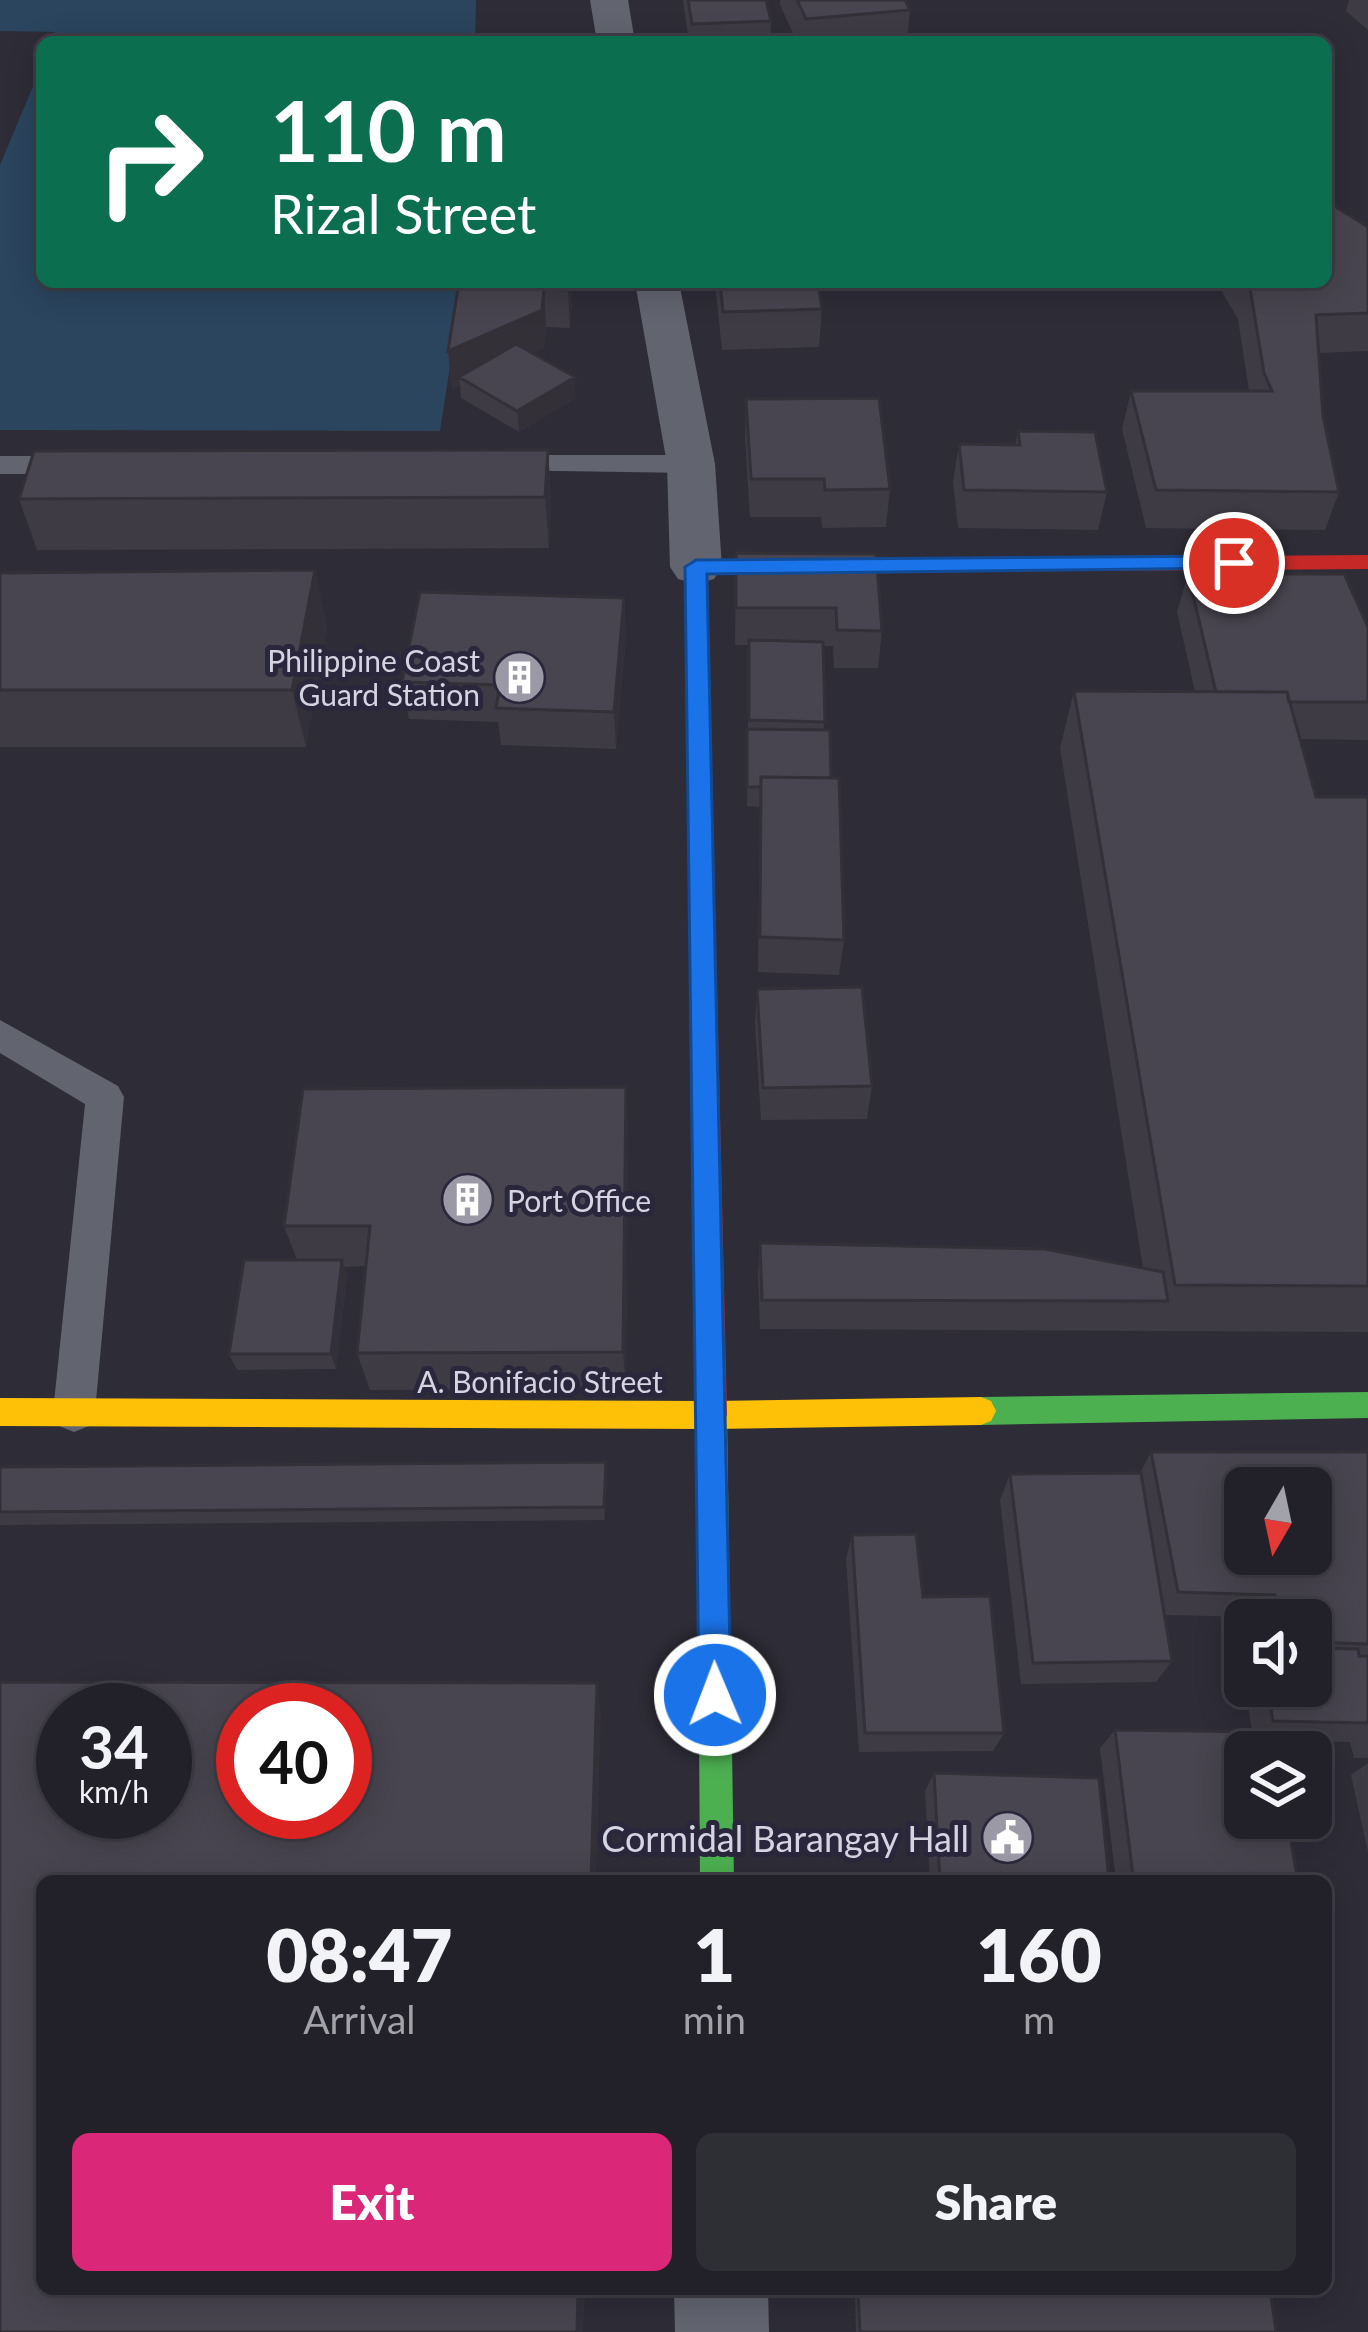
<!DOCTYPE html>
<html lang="en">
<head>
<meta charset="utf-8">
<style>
	:root { --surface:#222129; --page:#2e2e35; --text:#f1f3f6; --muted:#a2a3a8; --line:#3f3e46; --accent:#db2777 }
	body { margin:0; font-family:Lato,sans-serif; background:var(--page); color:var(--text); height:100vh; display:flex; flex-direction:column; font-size:45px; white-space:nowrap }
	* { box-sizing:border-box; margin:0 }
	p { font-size:39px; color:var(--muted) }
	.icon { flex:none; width:66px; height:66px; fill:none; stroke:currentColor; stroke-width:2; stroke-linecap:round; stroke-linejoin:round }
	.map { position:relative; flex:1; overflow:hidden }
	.sheet { position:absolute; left:36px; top:1875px; width:1296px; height:420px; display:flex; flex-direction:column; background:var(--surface); border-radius:18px; box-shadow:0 6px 30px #0003,0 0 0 3px var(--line) }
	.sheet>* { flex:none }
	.top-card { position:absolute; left:36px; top:36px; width:1296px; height:252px; border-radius:18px; box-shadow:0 6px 30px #0003,0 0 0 3px var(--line); background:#0b6e4f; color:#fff; overflow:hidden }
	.needle { width:78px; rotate:189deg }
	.fabs { position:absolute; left:1224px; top:1467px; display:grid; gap:24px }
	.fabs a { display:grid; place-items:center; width:108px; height:108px; border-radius:18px; background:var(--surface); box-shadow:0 6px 30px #0003,0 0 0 3px var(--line); font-size:60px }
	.speed { position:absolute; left:36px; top:1683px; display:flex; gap:24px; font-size:60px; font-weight:700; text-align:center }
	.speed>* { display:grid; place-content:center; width:156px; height:156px; border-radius:50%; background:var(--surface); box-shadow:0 6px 30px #0003,0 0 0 3px var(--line); line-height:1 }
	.speed small { font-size:30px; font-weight:400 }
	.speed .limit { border:18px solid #d22; background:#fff; color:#111 }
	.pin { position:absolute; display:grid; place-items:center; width:102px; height:102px; color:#fff; margin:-51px; border:6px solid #fff; border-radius:50%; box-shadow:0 3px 12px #0007 }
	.me { position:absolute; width:132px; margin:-66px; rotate:359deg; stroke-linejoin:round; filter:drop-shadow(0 0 9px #0008) }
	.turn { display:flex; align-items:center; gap:42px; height:252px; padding:0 36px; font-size:54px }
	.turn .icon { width:156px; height:156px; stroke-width:2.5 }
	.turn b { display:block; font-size:84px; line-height:102px }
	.eta { display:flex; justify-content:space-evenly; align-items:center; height:204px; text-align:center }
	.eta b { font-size:72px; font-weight:800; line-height:84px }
	.cta { display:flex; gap:24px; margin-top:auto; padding:24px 36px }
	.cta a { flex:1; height:138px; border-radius:18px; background:var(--accent); color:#fff; font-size:48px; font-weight:800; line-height:138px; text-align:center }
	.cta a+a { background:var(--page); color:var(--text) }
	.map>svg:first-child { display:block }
	.water { fill:#2b455e }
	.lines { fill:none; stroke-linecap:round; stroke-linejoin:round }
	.lane { fill:#626470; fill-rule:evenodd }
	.street { fill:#626470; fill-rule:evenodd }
	.fast { fill:#4caf50; fill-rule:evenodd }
	.slow { fill:#ffc107; fill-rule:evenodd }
	.jam { fill:#c62828; fill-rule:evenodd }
	.wall { fill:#3f3b45 }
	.shaded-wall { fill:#333038 }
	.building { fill:#494550; stroke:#333038; stroke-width:3; fill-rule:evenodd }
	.route { fill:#1a73e8; stroke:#114b97; stroke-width:3 }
	.labels { text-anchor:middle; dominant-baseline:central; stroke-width:10; stroke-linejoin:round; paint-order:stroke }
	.poi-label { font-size:30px; fill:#d5d4e1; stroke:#2a273c; text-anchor:end }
	.street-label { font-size:30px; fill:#d5d4e1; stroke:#2a273c }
	.near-poi-label { font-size:36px; fill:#d5d4e1; stroke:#2a273c; text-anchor:end }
</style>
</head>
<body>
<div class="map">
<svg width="1368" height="2332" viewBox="0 0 1368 2332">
	<rect width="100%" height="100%" fill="#2e2c37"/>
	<path class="water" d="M 0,0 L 476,0 L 475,42 L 52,42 L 55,32 L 0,31 Z
		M 42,65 L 42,282 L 463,282 L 440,431 L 0,430 L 0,165 Z"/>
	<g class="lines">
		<path class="lane" d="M 499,455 L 691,455 L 705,464 L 691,473 L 489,470 L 485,464 L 489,458 Z
			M 0,456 L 80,456 L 94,465 L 80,474 L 0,474 Z
			M 0,1020 L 118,1086 L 124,1097 L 95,1412 L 89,1426 L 74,1432 L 59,1426 L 53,1412 L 85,1104 L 0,1053 Z"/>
		<path class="street" d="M 590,0 L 628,0 L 635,42 L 597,42 Z
			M 635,282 L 679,282 L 715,464 L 722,567 L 714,579 L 696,584 L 678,579 L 670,567 L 667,464 Z
			M 674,2289 L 768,2289 L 769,2332 L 675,2332 Z"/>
		<path class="fast" d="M 921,558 L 931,565 L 928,570 L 707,574 L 713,816 L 709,822 L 693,822 L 689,562 Z
			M 1368,1392 L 1368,1418 L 981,1425 L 971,1421 L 966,1411 L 971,1401 L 981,1397 Z
			M 712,1401 L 722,1405 L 727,1415 L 734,1881 L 700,1881 L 697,1415 L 702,1405 Z"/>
		<path class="slow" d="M 981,1397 L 991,1401 L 996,1411 L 991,1421 L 981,1425 L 712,1429 L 0,1426 L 0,1398 L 712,1401 Z"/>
		<path class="jam" d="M 1368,555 L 1368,569 L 921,572 L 911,565 L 921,558 Z
			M 701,807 L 713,816 L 727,1415 L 722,1425 L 712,1429 L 702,1425 L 697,1415 L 689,816 Z"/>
	</g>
	<path class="wall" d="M 683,0 L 766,0 L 771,21 L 770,42 L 689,42 Z
		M 780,0 L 905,0 L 910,10 L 907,42 L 797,42 L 780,5 Z
		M 1349,0 L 1368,0 L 1368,30 L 1346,11 Z
		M 1368,227 L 1368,351 L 1319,353 L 1323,416 L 1339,492 L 1325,530 L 1146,528 L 1122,429 L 1131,391 L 1249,391 L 1238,319 L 1216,282 L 1326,282 Z
		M 459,282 L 573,282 L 570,328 L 546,327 L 544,348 L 533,353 L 576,398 L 519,432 L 461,398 L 460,385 L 452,389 L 448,351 Z
		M 715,282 L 818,282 L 822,309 L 819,347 L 722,350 Z
		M 746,399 L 890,489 L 886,527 L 822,528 L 821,517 L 750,517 L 745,437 Z
		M 1018,431 L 1107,492 L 1098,530 L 958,528 L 953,482 L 959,444 L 1015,445 Z
		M 548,450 L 551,500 L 549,548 L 37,550 L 19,499 Z
		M 736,553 L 882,631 L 878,668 L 834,668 L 833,646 L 823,646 L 824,730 L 831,778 L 844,940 L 839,975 L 758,972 L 760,807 L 747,806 L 749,645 L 735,645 Z
		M 315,570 L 327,628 L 306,747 L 0,747 L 0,573 Z
		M 1188,574 L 1368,627 L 1368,740 L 1300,739 L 1316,797 L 1368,797 L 1368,1332 L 760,1329 L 758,1273 L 760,1243 L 1143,1268 L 1060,748 L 1074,691 L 1195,692 L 1177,612 Z
		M 624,598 L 626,636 L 616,749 L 501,745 L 498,722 L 409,719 L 402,682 Z
		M 757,989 L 872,1086 L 867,1119 L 761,1120 L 755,1023 Z
		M 626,1087 L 628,1131 L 626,1389 L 370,1390 L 357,1353 L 366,1266 L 344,1267 L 347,1276 L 336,1369 L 237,1370 L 229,1354 L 297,1260 L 284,1226 Z
		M 1151,1452 L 1368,1452 L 1368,1758 L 1354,1758 L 1350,1742 L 1273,1740 L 1297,1876 L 1290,1881 L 1116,1881 L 1100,1748 L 1115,1730 L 1252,1731 L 1242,1668 L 1245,1664 L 1245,1686 L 1311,1686 L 1311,1620 L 1257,1620 L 1256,1617 L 1165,1615 L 1172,1661 L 1156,1682 L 1021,1684 L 1000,1500 L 1010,1474 L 1140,1473 Z
		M 606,1462 L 605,1520 L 0,1525 L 0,1467 Z
		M 852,1535 L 923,1597 L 1004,1733 L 993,1751 L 859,1752 L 846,1559 Z
		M 1368,1763 L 1368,1852 L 1351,1775 Z
		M 934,1773 L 1109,1881 L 930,1881 L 925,1791 Z
		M 855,2289 L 1270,2289 L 1276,2332 L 856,2332 Z"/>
	<path class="shaded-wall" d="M 569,282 L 573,282 L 570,328 L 568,290 Z
		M 544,289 L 546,327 L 544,348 L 467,382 L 459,377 L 460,385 L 452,389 L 448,351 Z
		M 575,377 L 576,398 L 519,432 L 517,411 Z
		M 548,450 L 551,500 L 549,548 L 545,497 Z
		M 315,570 L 327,628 L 306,747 L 292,690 Z
		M 624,598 L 626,636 L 616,749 L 614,712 Z
		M 626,1087 L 628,1131 L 626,1389 L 623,1352 Z
		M 342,1260 L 347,1276 L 336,1369 L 331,1354 Z
		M 606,1462 L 607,1476 L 605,1520 L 604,1507 Z
		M 597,1683 L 601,1714 L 596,1881 L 591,1881 Z
		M 578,2289 L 585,2289 L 583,2332 L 577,2332 Z"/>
	<path class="building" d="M 688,0 L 766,0 L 771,21 L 692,24 Z
		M 797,0 L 905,0 L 910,10 L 806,19 Z
		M 1326,201 L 1368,227 L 1368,313 L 1316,315 L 1323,416 L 1339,492 L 1156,490 L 1131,391 L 1272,391 L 1264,373 L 1249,282 L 1326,282 Z
		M 459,282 L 569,282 L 568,290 L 544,289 L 542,310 L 448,351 Z
		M 720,282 L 818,282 L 822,309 L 723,312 Z
		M 516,344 L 575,377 L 517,411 L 459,377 Z
		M 879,398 L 890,489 L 825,490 L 824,479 L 751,479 L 746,399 Z
		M 1018,431 L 1095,432 L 1107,492 L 964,490 L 959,444 L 1020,445 Z
		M 548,450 L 545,497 L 19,499 L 34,451 Z
		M 736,553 L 876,554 L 882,631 L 837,630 L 836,608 L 736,608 Z
		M 315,570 L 292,690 L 0,690 L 0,573 Z
		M 1188,574 L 1344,574 L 1368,627 L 1368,702 L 1289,702 L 1287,692 L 1216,692 Z
		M 420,592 L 624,598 L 614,712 L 496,708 L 500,685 L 402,682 Z
		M 749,640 L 823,642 L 825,722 L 749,720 Z
		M 1074,691 L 1287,692 L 1316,797 L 1368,797 L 1368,1286 L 1175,1285 Z
		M 747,729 L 830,730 L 831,778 L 761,777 L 761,787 L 747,787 Z
		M 761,777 L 839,778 L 844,940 L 760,937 Z
		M 862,987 L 872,1086 L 763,1088 L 757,989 Z
		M 626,1087 L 623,1352 L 357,1353 L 370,1226 L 284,1226 L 303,1089 Z
		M 760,1243 L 1045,1249 L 1163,1272 L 1168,1301 L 762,1300 Z
		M 244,1260 L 342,1260 L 331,1354 L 229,1354 Z
		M 1151,1452 L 1368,1452 L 1368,1644 L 1311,1642 L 1311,1620 L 1281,1620 L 1275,1595 L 1178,1592 ZM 1245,1488 L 1311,1488 L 1311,1554 L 1245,1554 Z
		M 606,1462 L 604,1507 L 0,1512 L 0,1467 Z
		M 1141,1473 L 1172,1661 L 1033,1663 L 1010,1474 Z
		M 916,1534 L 923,1597 L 990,1596 L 1004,1733 L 865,1733 L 852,1535 Z
		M 1311,1648 L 1358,1649 L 1359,1656 L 1368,1656 L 1368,1723 L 1273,1721 L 1267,1686 L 1311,1686 Z
		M 0,1682 L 597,1683 L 591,1881 L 42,1881 L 42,2289 L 578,2289 L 577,2332 L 0,2332 ZM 63,1710 L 165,1710 L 165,1812 L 63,1812 ZM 243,1710 L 345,1710 L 345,1812 L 243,1812 Z
		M 1115,1730 L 1272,1732 L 1275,1752 L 1245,1752 L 1245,1818 L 1287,1818 L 1297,1876 L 1133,1876 Z
		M 934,1773 L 1099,1778 L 1109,1881 L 940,1881 Z
		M 858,2289 L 1270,2289 L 1276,2332 L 860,2332 Z"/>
	<path class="route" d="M 1234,556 L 1244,563 L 1241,568 L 707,574 L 731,1695 L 726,1706 L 715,1711 L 703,1706 L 699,1695 L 685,567 L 696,560 Z"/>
	<defs>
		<symbol id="building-disc" viewBox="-11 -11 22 22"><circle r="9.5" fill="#9b99a6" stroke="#2a273c"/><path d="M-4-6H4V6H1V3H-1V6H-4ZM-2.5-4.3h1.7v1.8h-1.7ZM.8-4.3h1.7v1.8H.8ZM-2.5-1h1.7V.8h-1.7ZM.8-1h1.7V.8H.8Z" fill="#fff"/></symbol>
		<symbol id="civic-disc" viewBox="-11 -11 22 22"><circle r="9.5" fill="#9b99a6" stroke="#2a273c"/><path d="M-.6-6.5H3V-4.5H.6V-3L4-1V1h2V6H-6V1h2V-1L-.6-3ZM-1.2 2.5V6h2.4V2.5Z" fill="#fff"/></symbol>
	</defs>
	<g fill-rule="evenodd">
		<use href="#building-disc" x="490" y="648" width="59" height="59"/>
		<use href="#building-disc" x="438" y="1170" width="59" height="59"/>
		<use href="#civic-disc" x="978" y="1808" width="59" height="59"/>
	</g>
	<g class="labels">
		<g class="poi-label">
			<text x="480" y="660">Philippine Coast<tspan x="480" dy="34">Guard Station</tspan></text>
			<text x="507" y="1200" text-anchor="start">Port Office</text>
		</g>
		<g class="street-label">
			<text x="540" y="1381">A. Bonifacio Street</text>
		</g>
		<g class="near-poi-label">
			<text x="969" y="1838">Cormidal Barangay Hall</text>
		</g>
	</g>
</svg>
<div class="fabs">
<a><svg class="needle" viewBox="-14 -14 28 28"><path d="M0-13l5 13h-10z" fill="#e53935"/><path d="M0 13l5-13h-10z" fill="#a2a3a8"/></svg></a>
<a><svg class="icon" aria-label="sound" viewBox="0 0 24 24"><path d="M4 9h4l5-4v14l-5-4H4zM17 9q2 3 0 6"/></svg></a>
<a><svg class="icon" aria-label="layers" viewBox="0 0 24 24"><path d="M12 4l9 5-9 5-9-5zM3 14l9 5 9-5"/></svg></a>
</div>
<div class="speed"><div>34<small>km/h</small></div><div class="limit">40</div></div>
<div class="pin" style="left:1234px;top:563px;background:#d93025"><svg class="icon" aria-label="arrive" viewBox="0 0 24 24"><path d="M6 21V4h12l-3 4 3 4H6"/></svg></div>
<svg class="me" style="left:715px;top:1695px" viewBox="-20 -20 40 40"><circle r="17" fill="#1a73e8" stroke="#fff" stroke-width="3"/><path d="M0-11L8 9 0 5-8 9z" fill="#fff"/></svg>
<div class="top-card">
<div class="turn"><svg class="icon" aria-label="right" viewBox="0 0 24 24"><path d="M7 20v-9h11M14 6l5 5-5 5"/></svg><div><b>110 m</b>Rizal Street</div></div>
</div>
<section class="sheet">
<div class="eta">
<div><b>08:47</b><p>Arrival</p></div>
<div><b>1</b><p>min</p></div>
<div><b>160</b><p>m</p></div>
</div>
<div class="cta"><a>Exit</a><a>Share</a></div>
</section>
</div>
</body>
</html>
